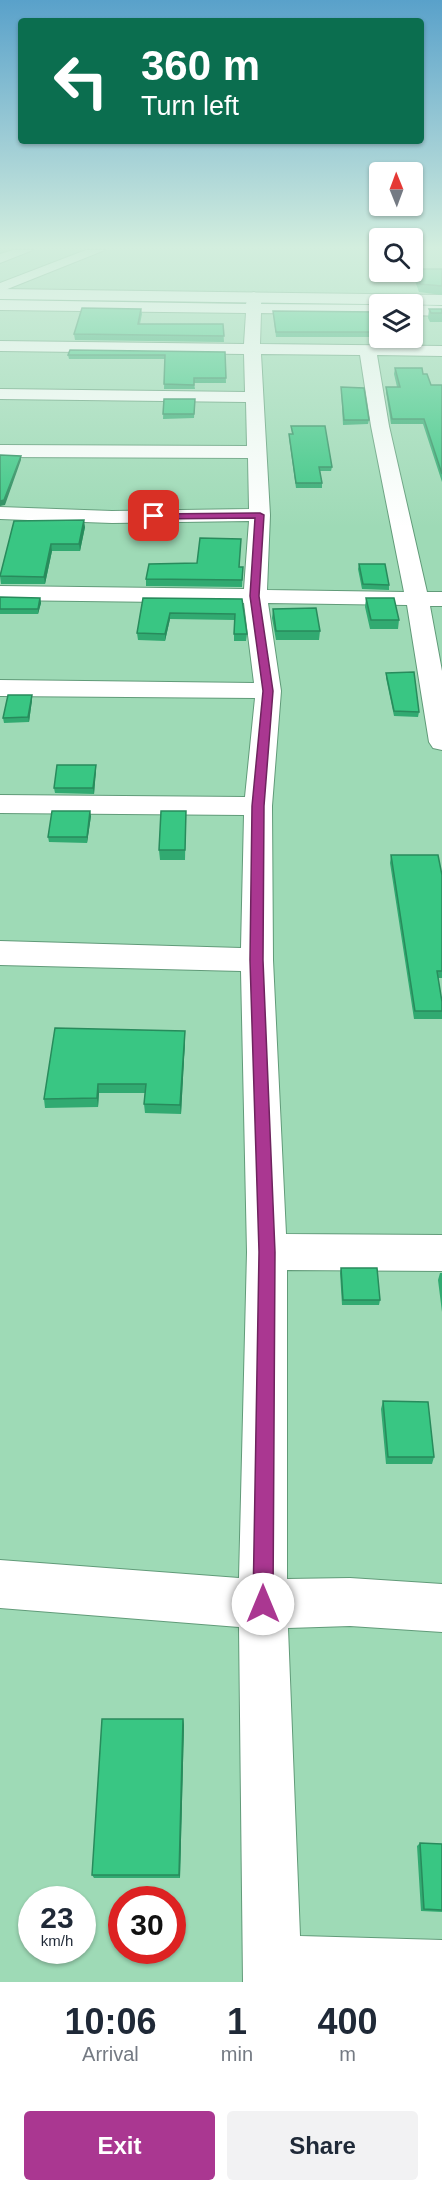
<!DOCTYPE html>
<html lang="en">
<head>
<meta charset="utf-8">
<style>
	:root { --surface:#fff; --page:#f2f2f3; --text:#1f2937; --muted:#747a83; --accent:#aa3791 }
	body { margin:0; font-family:Helvetica,sans-serif; background:var(--page); color:var(--text); height:100vh; display:flex; flex-direction:column; font-size:22px; white-space:nowrap }
	* { box-sizing:border-box; margin:0 }
	p { font-size:20px; color:var(--muted) }
	.icon { flex:none; width:33px; height:33px; fill:none; stroke:currentColor; stroke-width:2; stroke-linecap:round; stroke-linejoin:round }
	.map { position:relative; height:1982px; overflow:hidden }
	.panel { display:flex; flex-direction:column; background:var(--surface); flex:1 }
	.panel>* { flex:none }
	.banner { position:absolute; left:18px; top:18px; width:406px; height:126px; border-radius:6px; box-shadow:0 2px 4px #0004; background:#0b6e4f; color:#fff; overflow:hidden }
	.needle { width:39px; rotate:359deg }
	.controls { position:absolute; left:369px; top:162px; display:grid; gap:12px }
	.controls a { display:grid; place-items:center; width:54px; height:54px; border-radius:6px; background:var(--surface); box-shadow:0 2px 4px #0004; font-size:30px }
	.speed { position:absolute; left:18px; top:1886px; display:flex; gap:12px; font-size:30px; font-weight:700; text-align:center }
	.speed>* { display:grid; place-content:center; width:78px; height:78px; border-radius:50%; background:var(--surface); box-shadow:0 2px 4px #0004; line-height:1 }
	.speed small { font-size:15px; font-weight:400 }
	.speed .limit { border:9px solid #d22; background:#fff; color:#111 }
	.pin { position:absolute; display:grid; place-items:center; width:51px; height:51px; color:#fff; margin:-26px; border-radius:12px; box-shadow:0 3px 9px #0006 }
	.me { position:absolute; width:66px; margin:-33px; rotate:0deg; stroke-linejoin:round; filter:drop-shadow(0 0 4px #0008) }
	.turn { display:flex; align-items:center; gap:21px; height:126px; padding:0 24px; font-size:27px }
	.turn .icon { width:78px; height:78px; stroke-width:2.5 }
	.turn b { display:block; font-size:42px; line-height:51px }
	.eta { display:flex; justify-content:space-evenly; align-items:center; height:102px; text-align:center }
	.eta b { font-size:36px; font-weight:800; line-height:42px }
	.cta { display:flex; gap:12px; margin-top:auto; padding:12px 24px }
	.cta a { flex:1; height:69px; border-radius:6px; background:var(--accent); color:#fff; font-size:24px; font-weight:800; line-height:69px; text-align:center }
	.cta a+a { background:var(--page); color:var(--text) }
	.map>svg:first-child { display:block }
	.lines { fill:none; stroke-linecap:round; stroke-linejoin:round }
	.minor-casing { stroke:#619b79; stroke-width:2 }
	.major-casing { stroke:#619b79; stroke-width:2 }
	.minor { fill:#fff; fill-rule:evenodd }
	.major { fill:#fff; fill-rule:evenodd }
	.wall { fill:#31aa71 }
	.shaded-wall { fill:#288b5c }
	.building { fill:#39c683; stroke:#288b5c; stroke-width:1.5 }
	.route { fill:#aa3791; stroke:#6e245e; stroke-width:1.5 }
</style>
</head>
<body>
<div class="map">
<svg width="442" height="1982" viewBox="0 0 442 1982">
	<rect width="100%" height="100%" fill="#9edab6"/>
	<g class="lines">
		<defs>
			<path id="minor" d="M 13,250 L 33,250 L 0,263 L 0,254 Z
				M 86,250 L 105,250 L 0,292 L 0,283 Z
				M 254,292 L 262,297 L 261,304 L 380,305 L 380,315 L 261,313 L 260,344 L 442,346 L 442,356 L 377,355 L 389,426 L 427,592 L 442,592 L 442,606 L 430,606 L 442,671 L 442,750 L 433,748 L 429,742 L 407,605 L 268,603 L 281,691 L 272,806 L 273,960 L 286,1234 L 442,1235 L 442,1271 L 287,1270 L 287,1579 L 350,1578 L 442,1584 L 442,1632 L 350,1626 L 288,1628 L 300,1936 L 442,1940 L 442,1982 L 243,1982 L 239,1627 L 0,1608 L 0,1560 L 239,1578 L 247,1252 L 241,971 L 0,965 L 0,941 L 241,948 L 244,815 L 0,813 L 0,795 L 245,797 L 255,698 L 0,696 L 0,680 L 254,683 L 244,603 L 0,600 L 0,586 L 244,589 L 249,521 L 112,523 L 0,519 L 0,507 L 112,511 L 249,509 L 248,458 L 0,457 L 0,445 L 247,446 L 246,402 L 0,399 L 0,389 L 245,392 L 244,354 L 0,351 L 0,341 L 244,344 L 246,313 L 0,310 L 0,300 L 246,304 L 249,294 ZM 261,354 L 360,355 L 371,426 L 404,592 L 267,590 L 270,515 Z
				M 412,305 L 442,306 L 442,316 L 412,315 Z"/>
			<path id="major" d="M 0,289 L 442,295 L 442,305 L 0,299 Z"/>
		</defs>
		<use href="#minor" class="minor-casing"/>
		<use href="#major" class="major-casing"/>
		<use href="#minor" class="minor"/>
		<use href="#major" class="major"/>
	</g>
	<path class="wall" d="M 415,269 L 442,269 L 442,295 L 419,292 L 414,278 Z
		M 141,309 L 142,314 L 140,324 L 223,324 L 224,342 L 75,340 L 74,334 Z
		M 429,309 L 442,309 L 442,322 L 430,322 L 428,318 Z
		M 273,311 L 380,312 L 380,337 L 276,337 Z
		M 225,352 L 226,383 L 194,383 L 195,389 L 164,389 L 165,359 L 69,359 L 68,355 Z
		M 395,368 L 423,374 L 431,385 L 442,385 L 442,482 L 423,424 L 391,424 L 386,392 L 386,387 L 397,387 L 394,374 Z
		M 341,387 L 369,420 L 368,424 L 343,425 Z
		M 164,399 L 195,399 L 194,418 L 163,419 Z
		M 291,426 L 332,467 L 331,471 L 320,471 L 322,483 L 322,488 L 296,488 L 289,438 L 289,434 L 292,434 Z
		M 14,521 L 85,527 L 80,551 L 52,551 L 45,584 L 1,584 L 0,576 Z
		M 359,564 L 389,585 L 389,590 L 362,589 L 358,569 Z
		M 239,567 L 243,567 L 242,587 L 146,586 L 146,579 Z
		M 0,597 L 40,598 L 41,603 L 38,614 L 0,614 Z
		M 143,598 L 242,599 L 247,634 L 246,641 L 234,641 L 234,620 L 170,619 L 165,641 L 138,640 L 137,633 Z
		M 366,598 L 399,620 L 398,629 L 370,629 L 365,607 Z
		M 273,609 L 320,631 L 319,640 L 276,640 L 272,618 Z
		M 386,673 L 419,712 L 418,717 L 394,716 L 386,678 Z
		M 32,700 L 29,722 L 4,723 L 3,718 Z
		M 96,770 L 94,794 L 55,793 L 54,788 Z
		M 186,811 L 185,860 L 160,860 L 159,850 Z
		M 91,816 L 87,843 L 49,842 L 48,837 Z
		M 391,855 L 442,875 L 442,978 L 438,978 L 442,1002 L 442,1019 L 414,1019 L 390,863 Z
		M 185,1041 L 181,1114 L 145,1113 L 144,1104 L 145,1093 L 99,1093 L 98,1107 L 45,1108 L 44,1099 Z
		M 341,1268 L 380,1300 L 379,1305 L 342,1305 L 340,1273 Z
		M 440,1273 L 442,1273 L 442,1312 L 438,1280 Z
		M 383,1401 L 434,1457 L 432,1464 L 386,1464 L 381,1409 Z
		M 183,1719 L 184,1725 L 180,1878 L 94,1878 L 92,1875 Z
		M 420,1843 L 442,1844 L 442,1912 L 421,1911 L 417,1846 Z"/>
	<path class="shaded-wall" d="M 21,456 L 21,460 L 5,505 L 0,506 L 0,501 Z
		M 84,520 L 85,527 L 80,551 L 79,544 Z
		M 51,544 L 52,551 L 45,584 L 44,577 Z
		M 40,598 L 41,603 L 38,614 L 38,609 Z
		M 170,613 L 170,619 L 165,641 L 165,634 Z
		M 32,695 L 32,700 L 29,722 L 28,717 Z
		M 96,765 L 96,770 L 94,794 L 93,788 Z
		M 90,811 L 91,816 L 87,843 L 87,837 Z
		M 185,1031 L 185,1041 L 181,1114 L 180,1105 Z
		M 98,1084 L 99,1093 L 98,1107 L 97,1098 Z
		M 183,1719 L 184,1725 L 180,1878 L 179,1875 Z"/>
	<path class="building" d="M 415,269 L 442,269 L 442,286 L 420,284 Z
		M 82,308 L 141,309 L 138,324 L 223,324 L 224,336 L 74,334 Z
		M 429,309 L 442,309 L 442,313 L 431,313 Z
		M 273,311 L 380,312 L 380,332 L 276,332 Z
		M 70,350 L 225,352 L 226,378 L 194,378 L 194,385 L 164,384 L 165,355 L 68,355 Z
		M 395,368 L 422,368 L 423,374 L 427,374 L 431,385 L 442,385 L 442,474 L 424,419 L 392,419 L 386,387 L 400,387 Z
		M 341,387 L 364,388 L 369,420 L 344,420 Z
		M 164,399 L 195,399 L 194,414 L 163,414 Z
		M 291,426 L 325,426 L 332,467 L 319,467 L 322,483 L 296,483 L 289,434 L 293,434 Z
		M 0,455 L 21,456 L 4,500 L 0,501 Z
		M 84,520 L 79,544 L 51,544 L 44,577 L 0,576 L 14,521 Z
		M 200,538 L 241,539 L 239,567 L 243,567 L 242,580 L 146,579 L 149,564 L 197,563 Z
		M 359,564 L 385,564 L 389,585 L 363,584 Z
		M 0,597 L 40,598 L 38,609 L 0,609 Z
		M 143,598 L 242,599 L 247,634 L 234,634 L 235,614 L 170,613 L 165,634 L 137,633 Z
		M 366,598 L 394,598 L 399,620 L 371,620 Z
		M 316,608 L 320,631 L 276,631 L 273,609 Z
		M 414,672 L 419,712 L 394,711 L 386,673 Z
		M 8,695 L 32,695 L 28,717 L 3,718 Z
		M 57,765 L 96,765 L 93,788 L 54,788 Z
		M 52,811 L 90,811 L 87,837 L 48,837 Z
		M 161,811 L 186,811 L 185,850 L 159,850 Z
		M 391,855 L 438,855 L 442,875 L 442,971 L 437,971 L 442,1002 L 442,1011 L 415,1011 Z
		M 55,1028 L 185,1031 L 180,1105 L 144,1104 L 146,1084 L 98,1084 L 97,1098 L 44,1099 Z
		M 341,1268 L 377,1268 L 380,1300 L 343,1300 Z
		M 383,1401 L 428,1402 L 434,1457 L 388,1457 Z
		M 102,1719 L 183,1719 L 179,1875 L 92,1875 Z
		M 420,1843 L 442,1844 L 442,1910 L 424,1909 Z"/>
	<linearGradient id="sky" x2="0" y2="1"><stop stop-color="#59a1ca"/><stop offset="0.47" stop-color="#d3eede"/><stop offset="1" stop-color="#d3eede" stop-opacity="0"/></linearGradient>
	<rect width="442" height="527" fill="url(#sky)"/>
	<path class="route" d="M 260,513 L 264,515 L 259,596 L 273,691 L 264,806 L 263,960 L 275,1252 L 273,1604 L 270,1611 L 263,1614 L 256,1611 L 253,1604 L 259,1252 L 250,960 L 252,806 L 263,691 L 250,596 L 255,518 L 154,519 L 150,516 L 154,514 Z"/>
</svg>
<div class="controls">
<a><svg class="needle" viewBox="-14 -14 28 28"><path d="M0-13l5 13h-10z" fill="#e53935"/><path d="M0 13l5-13h-10z" fill="#747a83"/></svg></a>
<a><svg class="icon" aria-label="search" viewBox="0 0 24 24"><circle cx="10" cy="10" r="6"/><path d="M15 15l6 6"/></svg></a>
<a><svg class="icon" aria-label="layers" viewBox="0 0 24 24"><path d="M12 4l9 5-9 5-9-5zM3 14l9 5 9-5"/></svg></a>
</div>
<div class="speed"><div>23<small>km/h</small></div><div class="limit">30</div></div>
<div class="pin" style="left:154px;top:516px;background:#d93025"><svg class="icon" aria-label="arrive" viewBox="0 0 24 24"><path d="M6 21V4h12l-3 4 3 4H6"/></svg></div>
<svg class="me" style="left:263px;top:1604px" viewBox="-20 -20 40 40"><circle r="19" fill="#fff"/><path d="M0-13L10 11 0 6-10 11z" fill="#aa3791"/></svg>
<div class="banner">
<div class="turn"><svg class="icon" aria-label="left" viewBox="0 0 24 24"><path d="M17 20v-9H6M10 6l-5 5 5 5"/></svg><div><b>360 m</b>Turn left</div></div>
</div>
</div>
<section class="panel">
<div class="eta">
<div><b>10:06</b><p>Arrival</p></div>
<div><b>1</b><p>min</p></div>
<div><b>400</b><p>m</p></div>
</div>
<div class="cta"><a>Exit</a><a>Share</a></div>
</section>
</body>
</html>
